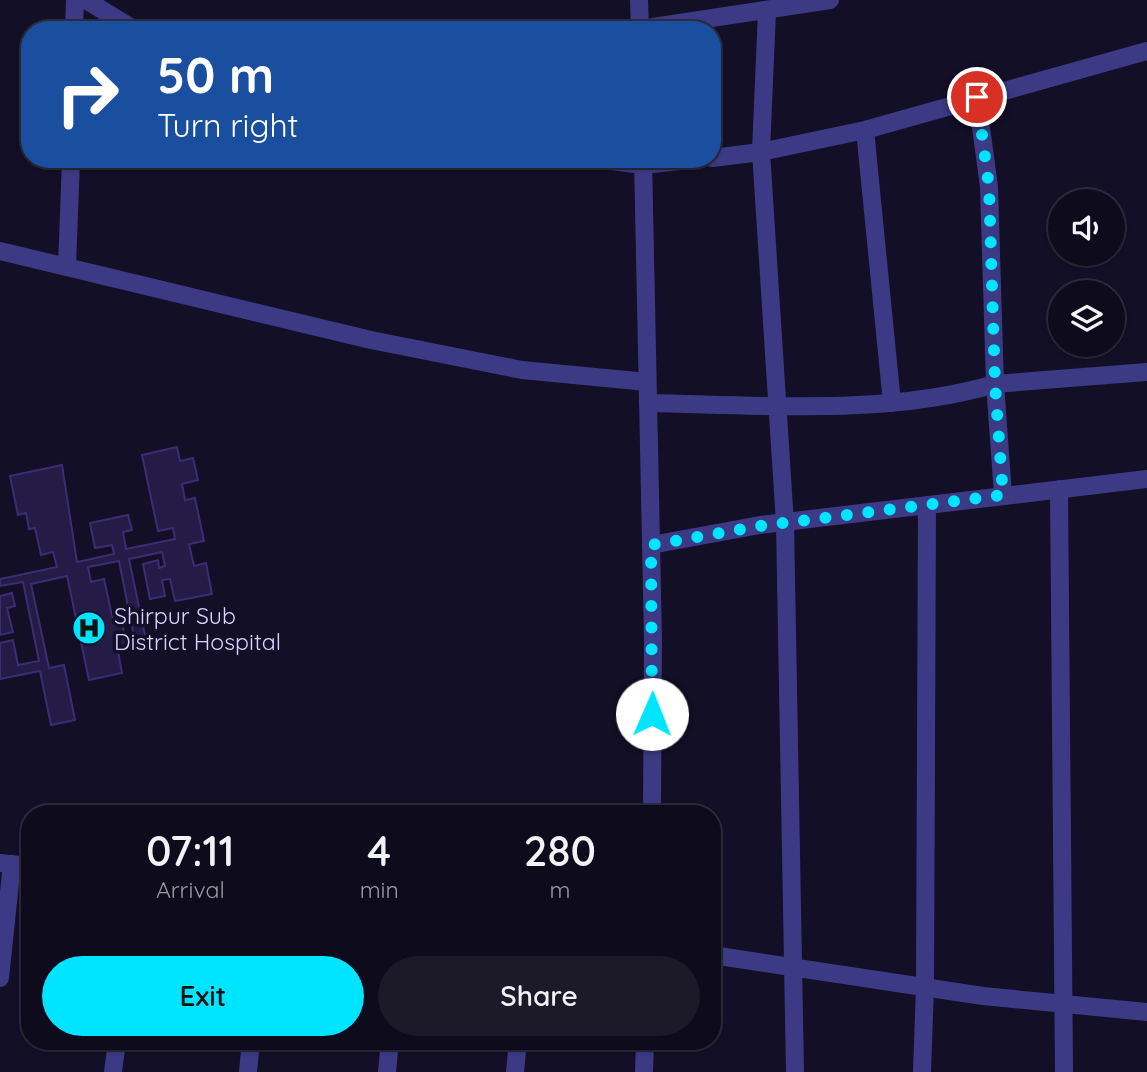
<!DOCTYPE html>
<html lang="en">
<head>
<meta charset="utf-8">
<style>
	:root { --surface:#0e0b1c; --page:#1c1929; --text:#f1f3f6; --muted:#9b9ba3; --line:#2e2b3b; --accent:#00e5ff }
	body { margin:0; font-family:Quicksand,sans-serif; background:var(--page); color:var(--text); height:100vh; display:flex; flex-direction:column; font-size:26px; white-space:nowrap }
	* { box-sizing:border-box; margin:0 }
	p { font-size:23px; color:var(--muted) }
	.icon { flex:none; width:38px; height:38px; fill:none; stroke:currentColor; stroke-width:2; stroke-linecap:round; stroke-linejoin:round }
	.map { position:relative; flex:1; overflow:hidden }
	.details { position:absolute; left:21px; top:805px; width:700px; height:245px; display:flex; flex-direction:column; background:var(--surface); border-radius:28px; box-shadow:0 2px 5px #0004,0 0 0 2px var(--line) }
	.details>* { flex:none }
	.guide { position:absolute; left:21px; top:21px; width:700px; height:147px; border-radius:28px; box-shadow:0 2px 5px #0004,0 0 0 2px var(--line); background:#1a4fa0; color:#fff; overflow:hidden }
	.controls { position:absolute; left:1048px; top:189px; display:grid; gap:14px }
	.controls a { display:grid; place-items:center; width:77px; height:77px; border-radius:50%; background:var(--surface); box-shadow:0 2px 5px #0004,0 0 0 2px var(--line); font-size:35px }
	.pin { position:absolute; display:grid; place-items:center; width:60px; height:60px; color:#fff; margin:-30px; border:4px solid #fff; border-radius:50%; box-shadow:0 2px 7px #0007 }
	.me { position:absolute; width:77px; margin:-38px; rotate:1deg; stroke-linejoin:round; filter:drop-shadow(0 0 5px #0008) }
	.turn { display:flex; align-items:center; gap:24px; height:147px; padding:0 21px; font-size:32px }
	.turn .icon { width:91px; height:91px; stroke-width:2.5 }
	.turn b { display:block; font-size:49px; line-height:60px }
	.eta { display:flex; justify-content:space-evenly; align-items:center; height:119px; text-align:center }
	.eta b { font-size:42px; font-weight:600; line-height:49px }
	.cta { display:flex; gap:14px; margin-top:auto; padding:14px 21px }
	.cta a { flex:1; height:80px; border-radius:42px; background:var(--accent); color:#111; font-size:28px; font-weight:600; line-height:80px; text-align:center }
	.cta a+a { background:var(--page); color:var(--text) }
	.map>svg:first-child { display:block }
	.building { fill:#241b47; stroke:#3b2d73; stroke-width:2 }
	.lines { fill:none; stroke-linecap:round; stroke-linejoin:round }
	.minor { stroke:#3d3a85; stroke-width:18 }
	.tertiary { stroke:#3d3a85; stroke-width:18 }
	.route { stroke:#00e5ff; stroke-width:12; stroke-dasharray:0 21.6 }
	.labels { text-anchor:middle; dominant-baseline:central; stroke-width:7; stroke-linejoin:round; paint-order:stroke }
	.poi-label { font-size:23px; fill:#d9d4ff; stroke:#130f26; text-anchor:start }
</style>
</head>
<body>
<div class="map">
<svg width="1147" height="1072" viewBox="0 0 1147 1072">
	<rect width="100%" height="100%" fill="#130f26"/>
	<path class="building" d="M 177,447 L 180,461 L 193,458 L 198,480 L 182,484 L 185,500 L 195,498 L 204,541 L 189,544 L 194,566 L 206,563 L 212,594 L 175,601 L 170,579 L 162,580 L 165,596 L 150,599 L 143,564 L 158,560 L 159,568 L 165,566 L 162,552 L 129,559 L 147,645 L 136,647 L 119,561 L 88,567 L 91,582 L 104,579 L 114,625 L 122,623 L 128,649 L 118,651 L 122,673 L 89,680 L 67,576 L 31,584 L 49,668 L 64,665 L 75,720 L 51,725 L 40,671 L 0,679 L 0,643 L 13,640 L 18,665 L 39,661 L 23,582 L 0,586 L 0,579 L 57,567 L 53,552 L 41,555 L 35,528 L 29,529 L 26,513 L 18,515 L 10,476 L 62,465 L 77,562 L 114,554 L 112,545 L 95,548 L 90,523 L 128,515 L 132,530 L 123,532 L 126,549 L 175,539 L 173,528 L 158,531 L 142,455 Z
		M 12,593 L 15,606 L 7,608 L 13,632 L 0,635 L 0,596 Z"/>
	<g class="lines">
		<path class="minor" d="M 86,0 L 135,30
			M 767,11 L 761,152 L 785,523 L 795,1072
			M 640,29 L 830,0
			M 74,30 L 75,0
			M 977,97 L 989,187 L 995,384 L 1003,495
			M 865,130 L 892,403
			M 712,158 L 761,152 L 865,130 L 1147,51
			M 596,159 L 643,165 L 698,159
			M 0,251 L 371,340 L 522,370 L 647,382
			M 67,267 L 71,159
			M 648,403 C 759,405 887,416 995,384 L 1147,372
			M 1059,489 L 1064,1072
			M 651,545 L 760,525 L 1147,479
			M 0,863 L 30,866
			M 712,955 L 983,996 L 1147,1012
			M 0,978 L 12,864
			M 113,1072 L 117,1041
			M 248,1072 L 251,1041
			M 387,1072 L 390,1041
			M 515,1072 L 518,1041
			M 922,1072 L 925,987 L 927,505"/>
		<path class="tertiary" d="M 639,0 L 640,30
			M 643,159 L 653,639 L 652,814
			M 644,1072 L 645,1041"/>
	</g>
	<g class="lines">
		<path class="route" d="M 652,714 L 651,545 L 760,526 L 1003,495 L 995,384 L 989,187 L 977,97"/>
	</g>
	<defs>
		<symbol id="hospital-disc" viewBox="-11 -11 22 22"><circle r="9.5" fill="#00e5ff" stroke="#130f26"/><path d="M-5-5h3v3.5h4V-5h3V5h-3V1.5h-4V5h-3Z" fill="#111"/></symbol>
	</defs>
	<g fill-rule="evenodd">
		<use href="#hospital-disc" x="70" y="609" width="38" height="38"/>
	</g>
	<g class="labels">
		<g class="poi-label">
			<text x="114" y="615">Shirpur Sub<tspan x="114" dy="26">District Hospital</tspan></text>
		</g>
	</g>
</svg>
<div class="controls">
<a><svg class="icon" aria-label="sound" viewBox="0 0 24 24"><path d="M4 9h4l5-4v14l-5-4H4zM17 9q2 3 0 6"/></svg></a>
<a><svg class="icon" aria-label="layers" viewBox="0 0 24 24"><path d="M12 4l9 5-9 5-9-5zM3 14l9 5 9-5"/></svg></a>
</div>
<div class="pin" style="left:977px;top:97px;background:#d93025"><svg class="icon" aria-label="arrive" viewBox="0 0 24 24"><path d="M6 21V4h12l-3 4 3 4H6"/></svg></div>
<svg class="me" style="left:652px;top:714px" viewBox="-20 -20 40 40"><circle r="19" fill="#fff"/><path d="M0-13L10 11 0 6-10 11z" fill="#00e5ff"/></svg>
<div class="guide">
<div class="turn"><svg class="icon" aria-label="right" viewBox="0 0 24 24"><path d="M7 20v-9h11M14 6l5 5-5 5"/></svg><div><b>50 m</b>Turn right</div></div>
</div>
<section class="details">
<div class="eta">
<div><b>07:11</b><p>Arrival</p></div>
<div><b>4</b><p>min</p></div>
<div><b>280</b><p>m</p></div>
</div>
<div class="cta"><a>Exit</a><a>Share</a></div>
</section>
</div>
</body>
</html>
